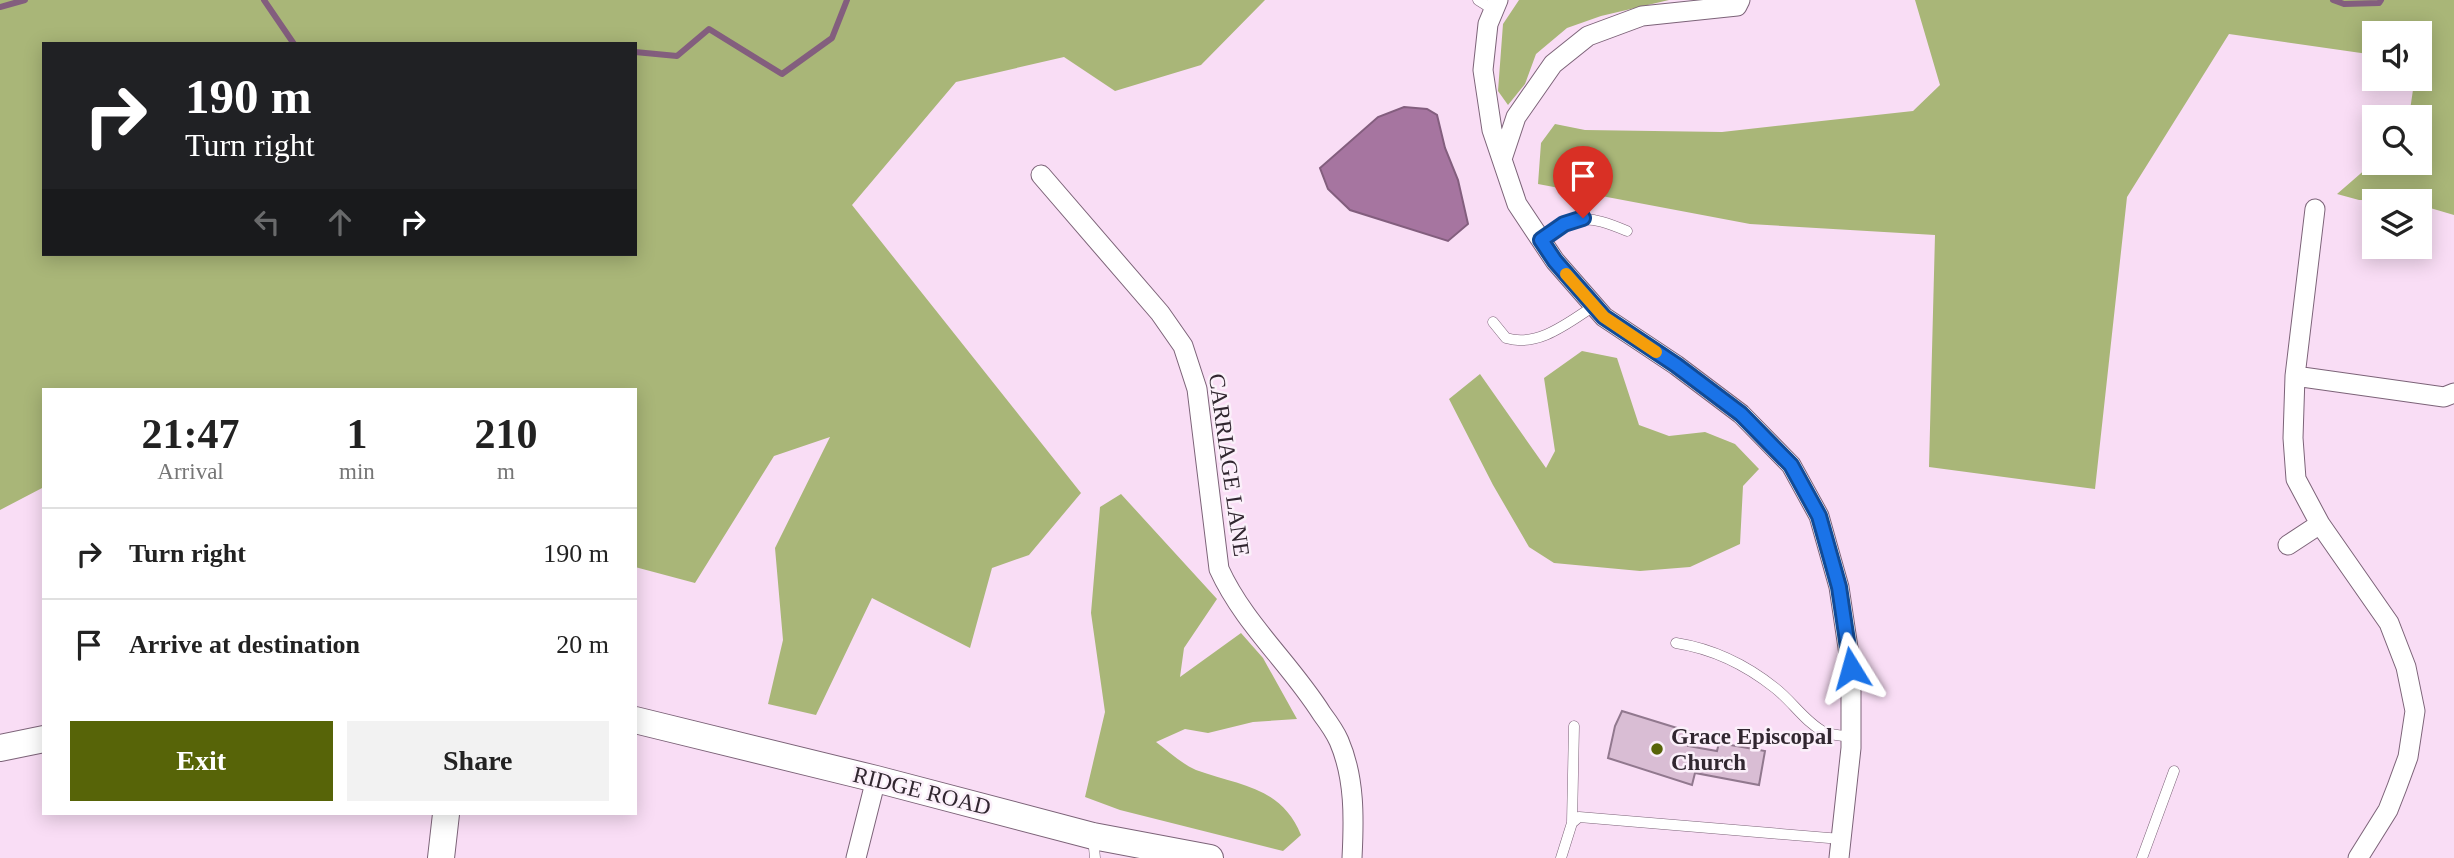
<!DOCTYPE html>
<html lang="en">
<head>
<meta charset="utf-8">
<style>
	:root { --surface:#fff; --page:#f2f2f2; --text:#222; --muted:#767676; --line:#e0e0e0; --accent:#576408 }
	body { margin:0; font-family:Georgia,serif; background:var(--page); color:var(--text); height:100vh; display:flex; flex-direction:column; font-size:26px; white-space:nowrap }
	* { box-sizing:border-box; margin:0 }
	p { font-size:23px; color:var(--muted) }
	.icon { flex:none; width:38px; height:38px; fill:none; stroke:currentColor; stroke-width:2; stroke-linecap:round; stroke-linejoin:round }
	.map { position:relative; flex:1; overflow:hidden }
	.side { position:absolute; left:42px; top:388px; width:595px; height:427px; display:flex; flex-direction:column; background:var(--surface); border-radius:0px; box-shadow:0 4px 18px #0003 }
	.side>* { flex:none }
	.top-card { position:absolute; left:42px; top:42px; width:595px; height:214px; border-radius:0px; box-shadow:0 4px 18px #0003; background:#202124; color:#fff; overflow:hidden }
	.fabs { position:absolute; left:2362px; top:21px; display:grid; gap:14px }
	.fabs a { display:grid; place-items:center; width:70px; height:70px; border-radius:0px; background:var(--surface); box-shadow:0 4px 18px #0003; font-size:35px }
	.pin { position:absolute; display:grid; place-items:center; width:60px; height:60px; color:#fff; margin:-72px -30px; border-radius:50% 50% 50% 0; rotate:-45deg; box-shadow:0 0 7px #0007 }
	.pin .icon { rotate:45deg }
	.me { position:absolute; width:77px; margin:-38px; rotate:352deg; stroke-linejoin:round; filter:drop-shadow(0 0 5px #0008) }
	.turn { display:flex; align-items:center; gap:24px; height:147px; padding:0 28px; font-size:32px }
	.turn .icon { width:91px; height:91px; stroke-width:2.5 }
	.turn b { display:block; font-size:49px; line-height:60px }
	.lanes { display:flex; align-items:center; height:66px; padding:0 28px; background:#0003; justify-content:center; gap:35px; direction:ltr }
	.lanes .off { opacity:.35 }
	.eta { display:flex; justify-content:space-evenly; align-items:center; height:119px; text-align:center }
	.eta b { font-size:42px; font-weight:700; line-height:49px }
	.primary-button { display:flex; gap:14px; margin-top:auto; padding:14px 28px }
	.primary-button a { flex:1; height:80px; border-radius:0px; background:var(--accent); color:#fff; font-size:28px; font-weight:700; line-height:80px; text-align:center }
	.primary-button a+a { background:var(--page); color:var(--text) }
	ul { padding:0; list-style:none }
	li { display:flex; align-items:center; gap:21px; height:91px; padding:0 28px; border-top:2px solid var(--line) }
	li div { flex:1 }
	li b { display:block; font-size:26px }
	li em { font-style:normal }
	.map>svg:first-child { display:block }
	.forest { fill:#a9b678; fill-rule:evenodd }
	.water { fill:#a675a0; stroke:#835e7e; stroke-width:2 }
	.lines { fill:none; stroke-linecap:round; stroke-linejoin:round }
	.stream { stroke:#835e7e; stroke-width:6 }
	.building { fill:#d9bdd4; stroke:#91788e; stroke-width:2 }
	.lane-casing { stroke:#7c6378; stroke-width:11 }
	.street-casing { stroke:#7c6378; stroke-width:21 }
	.secondary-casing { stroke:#7c6378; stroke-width:28 }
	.lane { stroke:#fff; stroke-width:10 }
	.street { stroke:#fff; stroke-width:19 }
	.secondary { stroke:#fff; stroke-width:26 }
	.route-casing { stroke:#114b97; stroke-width:18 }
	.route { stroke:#1a73e8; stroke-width:12 }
	.slow { stroke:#f59e0b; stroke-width:12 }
	.poi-dot { fill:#576408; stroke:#fbf0fa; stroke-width:2.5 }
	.labels { text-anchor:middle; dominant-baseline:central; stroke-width:5; stroke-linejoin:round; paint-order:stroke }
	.street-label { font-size:23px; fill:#312730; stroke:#fbf0fa }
	.poi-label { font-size:23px; font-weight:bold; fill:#312730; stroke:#fbf0fa; text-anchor:start }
</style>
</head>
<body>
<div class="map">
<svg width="2454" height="858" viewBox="0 0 2454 858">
	<rect width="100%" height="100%" fill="#f9ddf5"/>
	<path class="forest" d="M 0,0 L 1265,0 L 1201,65 L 1115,91 L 1064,57 L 956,82 L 852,205 L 1081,493 L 1029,555 L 992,568 L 970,648 L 872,598 L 816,715 L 768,704 L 783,640 L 775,548 L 830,437 L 774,456 L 695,583 L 635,567 L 635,390 L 44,390 L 44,487 L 0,510 ZM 44,44 L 635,44 L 635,254 L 44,254 Z
		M 1519,0 L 1669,0 L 1601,16 L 1567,28 L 1536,54 L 1525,84 L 1508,105 L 1498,91 L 1503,24 Z
		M 1915,0 L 2454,0 L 2454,215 L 2420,205 L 2420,201 L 2359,200 L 2337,194 L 2375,161 L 2420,163 L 2420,117 L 2409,117 L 2414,83 L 2409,79 L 2420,79 L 2420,33 L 2375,33 L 2375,55 L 2229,34 L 2127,197 L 2095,489 L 1929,467 L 1935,235 L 1750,224 L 1538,184 L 1541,143 L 1555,124 L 1585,130 L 1722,132 L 1913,111 L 1940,85 Z
		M 1582,351 L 1617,358 L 1639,425 L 1669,436 L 1705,432 L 1735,444 L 1759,469 L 1743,486 L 1740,544 L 1690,567 L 1640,571 L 1554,563 L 1529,547 L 1493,485 L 1449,399 L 1480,374 L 1546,468 L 1555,451 L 1544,378 Z
		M 1121,494 L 1217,599 L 1184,648 L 1180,677 L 1241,633 L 1263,658 L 1297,719 L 1253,722 L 1208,733 L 1185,729 L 1156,742 C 1168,751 1182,764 1196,770 C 1240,786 1281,786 1301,835 L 1283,851 L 1120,810 L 1085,797 L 1105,712 L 1091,613 L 1100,507 Z"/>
	<path class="water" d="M 1404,107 L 1427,109 L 1437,115 L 1445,148 L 1458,180 L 1468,224 L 1448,241 L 1350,210 L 1328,189 L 1320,168 L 1378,117 Z"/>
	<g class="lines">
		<path class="stream" d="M 264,0 L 294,44
			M 2333,0 L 2344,4 L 2379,3 L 2381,0
			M 0,7 L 25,0
			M 635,52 L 677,56 L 709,29 L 782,74 L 832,38 L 847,0"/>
	</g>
	<path class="building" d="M 1622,711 L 1690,732 L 1688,746 L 1717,751 L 1719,743 L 1765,751 L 1759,785 L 1695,773 L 1692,785 L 1608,758 L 1615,726 Z"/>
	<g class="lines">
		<defs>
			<path id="lane" d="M 1478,0 L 1494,10
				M 1541,240 C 1576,215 1587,214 1627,231
				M 1493,322 L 1506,338 C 1538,348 1569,322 1594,306
				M 1676,643 C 1714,649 1745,664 1775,688 C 1792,701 1805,722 1824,732 C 1832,735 1843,736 1851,737
				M 1572,823 L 1574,726
				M 1093,837 L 1095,858
				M 1561,858 L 1572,823 L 1579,817 L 1841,839
				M 2142,858 L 2174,771"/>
			<path id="street" d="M 1498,0 L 1488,24 L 1483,70 L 1492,130 L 1517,204 L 1555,261 L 1604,317 L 1676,365 L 1741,414 L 1791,465 L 1819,516 L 1839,587 L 1851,668 L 1851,748 L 1839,858
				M 1502,159 L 1516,117 L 1553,64 L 1588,36 L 1642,16 L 1737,6 L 1740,0
				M 1041,175 L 1160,313 L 1183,346 L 1197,389 L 1219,569 C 1244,624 1290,663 1322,714 C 1328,722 1335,732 1339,741 C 1355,778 1354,819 1352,858
				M 2315,209 L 2295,376 L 2293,438 L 2296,479 L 2320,524 L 2389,623 L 2406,667 L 2415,711 L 2408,757 L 2397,787 L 2388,810 L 2358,858
				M 2295,376 L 2444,397 L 2454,393
				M 2288,545 L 2320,524
				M 856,858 L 876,779"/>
			<path id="secondary" d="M 635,720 L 876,779 L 1093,836 L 1210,858
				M 0,748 L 44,739
				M 441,858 L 446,814"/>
		</defs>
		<use href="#lane" class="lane-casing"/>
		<use href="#street" class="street-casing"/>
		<use href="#secondary" class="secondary-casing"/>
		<use href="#lane" class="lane"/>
		<use href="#street" class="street"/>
		<use href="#secondary" class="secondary"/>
	</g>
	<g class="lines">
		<defs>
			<path id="route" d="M 1583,218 L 1564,224 L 1541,240 L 1555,261 L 1604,317 L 1676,365 L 1741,414 L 1791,465 L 1819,516 L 1839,587 L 1851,668"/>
		</defs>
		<use href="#route" class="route-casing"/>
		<use href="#route" class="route"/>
		<path class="slow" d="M 1566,274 L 1604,317 L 1656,352"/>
	</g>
	<circle class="poi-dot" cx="1657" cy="749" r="7"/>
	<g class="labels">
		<g class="street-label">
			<text transform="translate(1229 465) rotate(82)">CARRIAGE LANE</text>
			<text transform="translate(922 791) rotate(14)">RIDGE ROAD</text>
		</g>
		<g class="poi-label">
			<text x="1671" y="736">Grace Episcopal<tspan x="1671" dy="26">Church</tspan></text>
		</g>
	</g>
</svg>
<div class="fabs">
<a><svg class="icon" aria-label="sound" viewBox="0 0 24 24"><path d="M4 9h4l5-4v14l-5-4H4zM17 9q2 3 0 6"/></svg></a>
<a><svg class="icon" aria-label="search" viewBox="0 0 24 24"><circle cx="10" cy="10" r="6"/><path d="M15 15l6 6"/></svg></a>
<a><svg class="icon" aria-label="layers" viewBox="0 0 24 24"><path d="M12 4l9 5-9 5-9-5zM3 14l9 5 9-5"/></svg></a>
</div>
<div class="pin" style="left:1583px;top:218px;background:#d93025"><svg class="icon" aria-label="arrive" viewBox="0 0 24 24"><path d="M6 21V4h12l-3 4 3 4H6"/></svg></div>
<svg class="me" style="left:1851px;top:668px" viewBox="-20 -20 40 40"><path d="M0-17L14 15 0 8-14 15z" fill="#1a73e8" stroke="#fff" stroke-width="4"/></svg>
<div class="top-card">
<div class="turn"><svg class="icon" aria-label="right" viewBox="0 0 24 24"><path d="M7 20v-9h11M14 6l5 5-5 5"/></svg><div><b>190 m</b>Turn right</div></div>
<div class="lanes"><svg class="icon off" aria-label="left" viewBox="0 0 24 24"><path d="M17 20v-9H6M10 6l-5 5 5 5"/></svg><svg class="icon off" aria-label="ahead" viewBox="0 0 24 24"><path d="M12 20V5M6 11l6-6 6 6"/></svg><svg class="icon" aria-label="right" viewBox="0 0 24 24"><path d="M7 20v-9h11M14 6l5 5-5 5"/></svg></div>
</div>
<section class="side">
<div class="eta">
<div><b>21:47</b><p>Arrival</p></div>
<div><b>1</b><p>min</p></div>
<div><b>210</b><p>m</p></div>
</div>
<ul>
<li><svg class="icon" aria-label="right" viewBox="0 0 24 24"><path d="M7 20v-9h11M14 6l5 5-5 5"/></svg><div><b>Turn right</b></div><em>190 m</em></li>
<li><svg class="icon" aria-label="arrive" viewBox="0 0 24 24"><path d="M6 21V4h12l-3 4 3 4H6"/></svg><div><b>Arrive at destination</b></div><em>20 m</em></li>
</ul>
<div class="primary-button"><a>Exit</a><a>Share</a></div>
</section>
</div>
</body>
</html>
